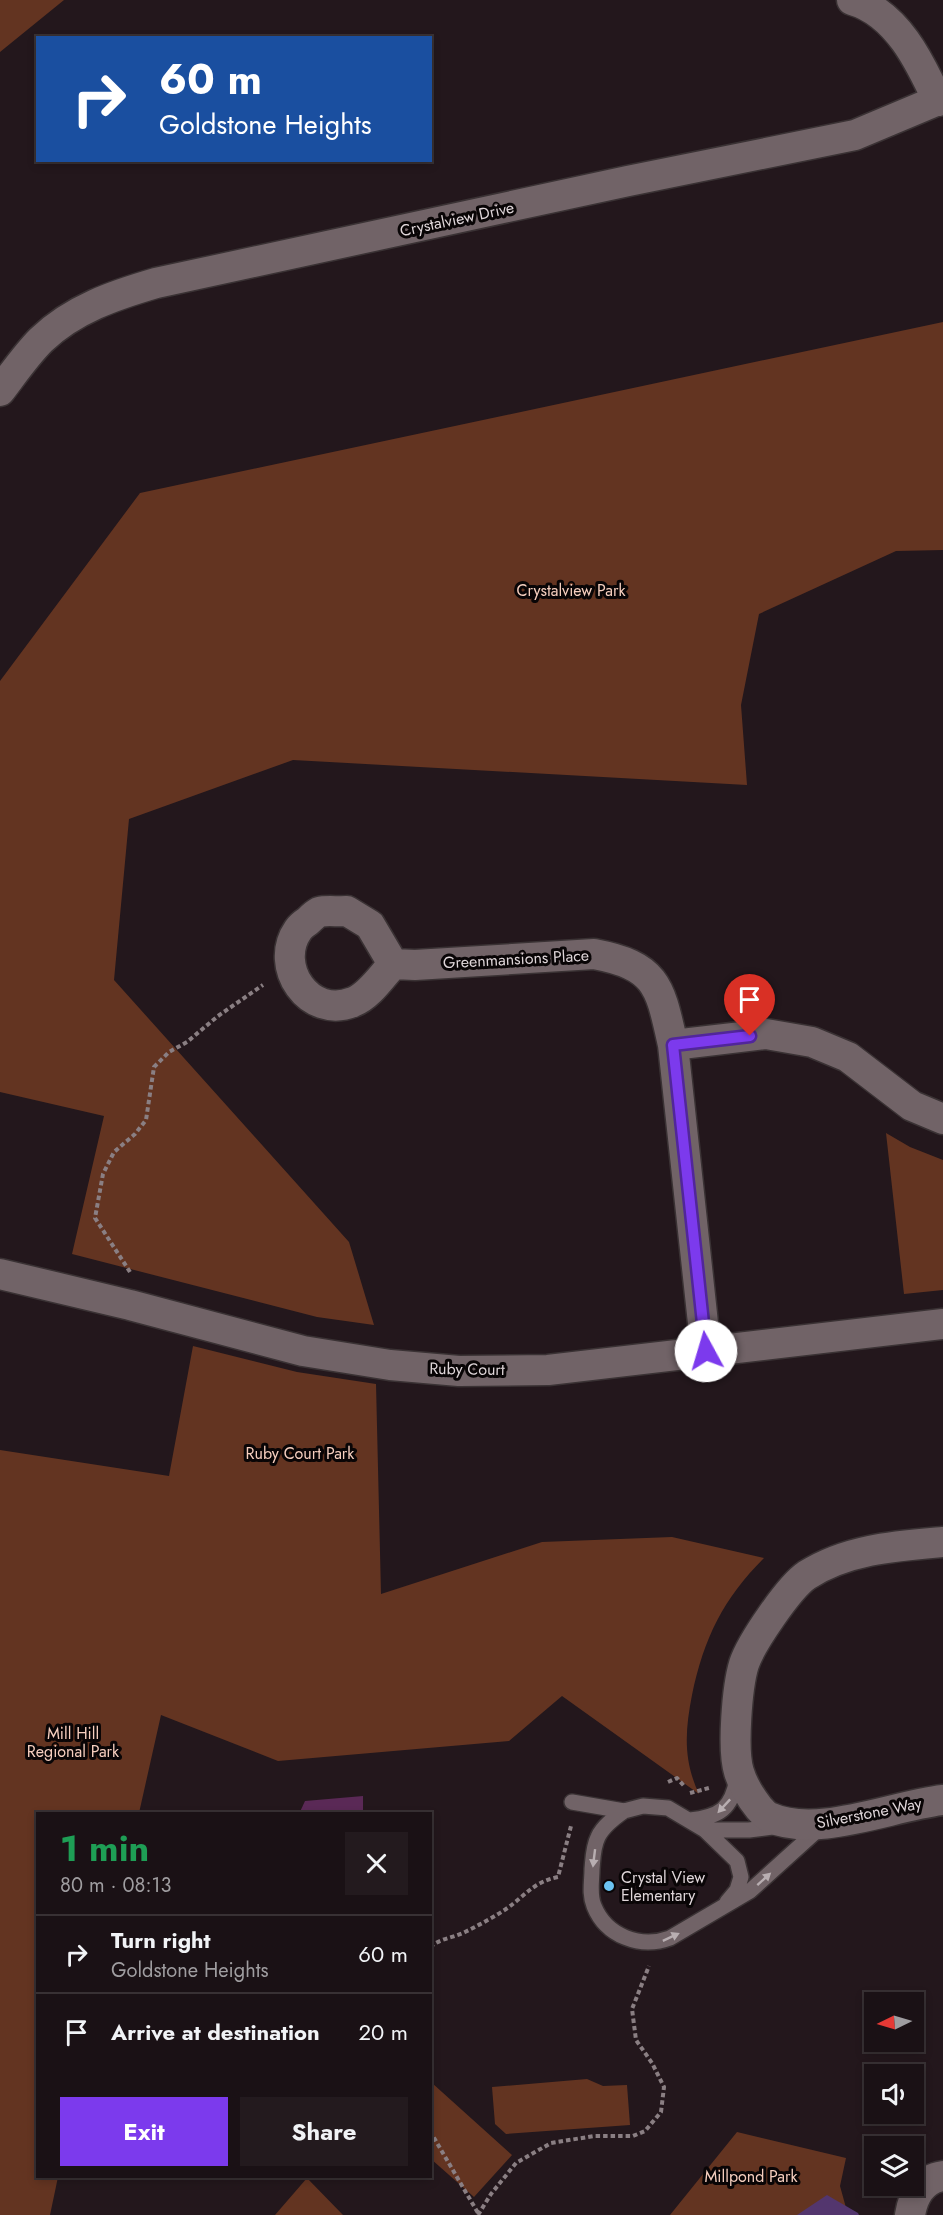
<!DOCTYPE html>
<html lang="en">
<head>
<meta charset="utf-8">
<style>
	:root { --surface:#1a1115; --page:#231a1e; --text:#f1f3f6; --muted:#9f9da0; --line:#383134; --accent:#7c3aed }
	body { margin:0; font-family:Jost,sans-serif; background:var(--page); color:var(--text); height:100vh; display:flex; flex-direction:column; font-size:22px; white-space:nowrap }
	* { box-sizing:border-box; margin:0 }
	p { font-size:20px; color:var(--muted) }
	.icon { flex:none; width:33px; height:33px; fill:none; stroke:currentColor; stroke-width:2; stroke-linecap:round; stroke-linejoin:round }
	.map { position:relative; flex:1; overflow:hidden }
	.sheet { position:absolute; left:36px; top:1812px; width:396px; height:366px; display:flex; flex-direction:column; background:var(--surface); border-radius:0px; box-shadow:0 3px 9px #0003,0 0 0 2px var(--line) }
	.sheet>* { flex:none }
	.banner { position:absolute; left:36px; top:36px; width:396px; height:126px; border-radius:0px; box-shadow:0 3px 9px #0003,0 0 0 2px var(--line); background:#1a4fa0; color:#fff; overflow:hidden }
	.needle { width:39px; rotate:265deg }
	.buttons { position:absolute; left:864px; top:1992px; display:grid; gap:12px }
	.buttons a { display:grid; place-items:center; width:60px; height:60px; border-radius:0px; background:var(--surface); box-shadow:0 3px 9px #0003,0 0 0 2px var(--line); font-size:30px }
	.pin { position:absolute; display:grid; place-items:center; width:51px; height:51px; color:#fff; margin:-62px -26px; border-radius:50% 50% 50% 0; rotate:-45deg; box-shadow:0 0 6px #0007 }
	.pin .icon { rotate:45deg }
	.me { position:absolute; width:66px; margin:-33px; rotate:354deg; stroke-linejoin:round; filter:drop-shadow(0 0 4px #0008) }
	.turn { display:flex; align-items:center; gap:21px; height:126px; padding:0 24px; font-size:27px }
	.turn .icon { width:78px; height:78px; stroke-width:2.5 }
	.turn b { display:block; font-size:42px; line-height:51px }
	.round { display:grid; place-items:center; flex:none; width:63px; height:63px; border-radius:0px; background:var(--page) }
	.headline { display:flex; align-items:center; justify-content:space-between; height:102px; padding:0 24px }
	h1 { font-size:36px; font-weight:700; line-height:45px; color:#1e9e55 }
	.action { display:flex; gap:12px; margin-top:auto; padding:12px 24px }
	.action a { flex:1; height:69px; border-radius:0px; background:var(--accent); color:#fff; font-size:24px; font-weight:700; line-height:69px; text-align:center }
	.action a+a { background:var(--page); color:var(--text) }
	ul { padding:0; list-style:none }
	li { display:flex; align-items:center; gap:18px; height:78px; padding:0 24px; border-top:2px solid var(--line) }
	li div { flex:1 }
	li b { display:block; font-size:22px }
	li em { font-style:normal }
	.map>svg:first-child { display:block }
	.green { fill:#633421 }
	.water { fill:#53366e }
	.building { fill:#5a2956 }
	.lines { fill:none; stroke-linecap:round; stroke-linejoin:round }
	.service-casing { stroke:#3a3234; stroke-width:18 }
	.minor-casing { stroke:#3a3234; stroke-width:33 }
	.path { stroke:#8a7f83; stroke-width:4; stroke-dasharray:4.5 3; stroke-linecap:butt }
	.service { stroke:#716367; stroke-width:15 }
	.minor { stroke:#716367; stroke-width:30 }
	.oneway { fill:#b8aeb1 }
	.route-casing { stroke:#51269a; stroke-width:15 }
	.route { stroke:#7c3aed; stroke-width:10 }
	.poi-dot { fill:#6cc3f2; stroke:#090506; stroke-width:2 }
	.labels { text-anchor:middle; dominant-baseline:central; stroke-width:6; stroke-linejoin:round; paint-order:stroke }
	.street-label { font-size:16px; fill:#dfd6d9; stroke:#090506 }
	.park-label { font-size:16px; fill:#f7cfbf; stroke:#090506 }
	.poi-label { font-size:16px; fill:#dfd6d9; stroke:#090506; text-anchor:start }
</style>
</head>
<body>
<div class="map">
<svg width="943" height="2215" viewBox="0 0 943 2215">
	<rect width="100%" height="100%" fill="#23171c"/>
	<path class="green" d="M 0,0 L 64,0 L 0,52 Z
		M 943,322 L 943,550 L 896,551 L 759,614 L 741,705 L 747,785 L 293,760 L 129,819 L 114,980 L 349,1242 L 374,1325 L 317,1317 L 72,1254 L 104,1116 L 0,1092 L 0,681 L 140,493 Z
		M 886,1133 L 910,1147 L 943,1160 L 943,1290 L 904,1294 Z
		M 193,1346 L 297,1372 L 376,1384 L 381,1594 L 542,1542 L 672,1537 L 764,1558 C 723,1599 704,1638 692,1695 C 685,1731 683,1760 699,1794 L 562,1696 L 509,1741 L 278,1761 L 161,1715 L 139,1813 L 38,1814 L 38,2176 L 58,2177 L 50,2215 L 0,2215 L 0,1450 L 169,1476 Z
		M 587,2079 L 603,2086 L 627,2085 L 630,2125 L 506,2134 L 495,2124 L 492,2087 Z
		M 432,2083 L 512,2155 L 474,2197 L 431,2159 Z
		M 737,2132 L 846,2158 L 840,2186 L 848,2215 L 670,2215 Z
		M 307,2178 L 343,2215 L 275,2215 Z"/>
	<path class="water" d="M 827,2195 L 858,2213 L 859,2215 L 797,2215 Z"/>
	<path class="building" d="M 363,1796 L 363,1814 L 299,1814 L 305,1801 Z"/>
	<g class="lines">
		<defs>
			<path id="service" d="M 572,1802 L 624,1811 L 643,1806 L 668,1808 L 705,1830 L 737,1861 L 741,1877 L 737,1890 L 727,1902
				M 624,1811 C 614,1818 603,1826 598,1837 C 593,1847 593,1858 592,1869 C 592,1881 589,1894 594,1906 C 606,1936 640,1949 670,1938 L 750,1891 L 823,1825
				M 690,1820 C 719,1817 732,1809 737,1778
				M 705,1830 L 749,1830 L 780,1826"/>
			<path id="minor" d="M 852,0 C 897,13 920,62 938,101
				M 0,391 C 13,374 26,355 41,340 C 73,309 115,295 156,283 L 628,181 L 855,135 L 943,98
				M 347,911 L 370,925 L 393,964 C 382,976 369,996 353,1002 C 309,1020 273,966 298,930 C 300,927 305,923 308,921 C 311,918 315,914 319,912 C 327,910 339,912 347,911 Z
				M 393,964 L 415,965 L 594,954 C 658,966 660,987 673,1045 L 706,1351
				M 673,1045 L 766,1034 L 812,1042 L 848,1057 L 912,1106 L 943,1119
				M 0,1274 L 130,1305 L 303,1351 L 390,1365 L 459,1371 L 548,1370 L 943,1324
				M 943,1542 C 896,1546 848,1549 807,1575 C 789,1587 751,1643 744,1664 C 737,1687 732,1750 739,1772 C 743,1785 751,1798 759,1808 C 762,1811 765,1815 769,1817 C 817,1839 891,1806 943,1800
				M 910,2215 C 913,2196 922,2179 943,2176"/>
		</defs>
		<use href="#service" class="service-casing"/>
		<use href="#minor" class="minor-casing"/>
		<path class="path" d="M 130,1272 L 95,1218 L 103,1174 L 114,1152 L 135,1134 L 146,1120 L 154,1067 L 169,1052 L 187,1042 L 218,1016 L 263,985
			M 668,1782 L 677,1778 L 685,1787
			M 690,1793 L 709,1788
			M 430,1947 C 441,1938 453,1938 465,1932 C 479,1925 494,1917 506,1909 C 525,1896 533,1882 558,1877 L 571,1826
			M 430,2131 L 478,2213
			M 478,2215 L 491,2194 L 516,2163 L 551,2143 L 594,2136 L 633,2136 L 645,2131 L 661,2112 L 664,2087 L 652,2063 L 636,2040 L 632,2009 L 649,1966"/>
		<use href="#service" class="service"/>
		<use href="#minor" class="minor"/>
	</g>
	<defs><path id="oneway-solid" d="M-6-.8H1V-3.2L6.5 0L1 3.2V.8H-6Z" transform="scale(1.5)"/></defs>
	<g class="oneway">
		<use href="#oneway-solid" transform="translate(724 1806) rotate(133)"/>
		<use href="#oneway-solid" transform="translate(594 1858) rotate(97)"/>
		<use href="#oneway-solid" transform="translate(764 1879) rotate(-42)"/>
		<use href="#oneway-solid" transform="translate(671 1937) rotate(-25)"/>
	</g>
	<g class="lines">
		<defs>
			<path id="route" d="M 706,1351 L 673,1045 L 750,1036"/>
		</defs>
		<use href="#route" class="route-casing"/>
		<use href="#route" class="route"/>
	</g>
	<circle class="poi-dot" cx="609" cy="1886" r="6"/>
	<g class="labels">
		<g class="street-label">
			<text transform="translate(457 219) rotate(-12)">Crystalview Drive</text>
			<text transform="translate(516 959) rotate(-3)">Greenmansions Place</text>
			<text transform="translate(467 1369) rotate(1)">Ruby Court</text>
			<text transform="translate(869 1813) rotate(-11)">Silverstone Way</text>
		</g>
		<g class="park-label">
			<text x="571" y="590">Crystalview Park</text>
			<text x="300" y="1453">Ruby Court Park</text>
			<text x="73" y="1733">Mill Hill<tspan x="73" dy="18">Regional Park</tspan></text>
			<text x="751" y="2176">Millpond Park</text>
		</g>
		<g class="poi-label">
			<text x="621" y="1877">Crystal View<tspan x="621" dy="18">Elementary</tspan></text>
		</g>
	</g>
</svg>
<div class="buttons">
<a><svg class="needle" viewBox="-14 -14 28 28"><path d="M0-13l5 13h-10z" fill="#e53935"/><path d="M0 13l5-13h-10z" fill="#9f9da0"/></svg></a>
<a><svg class="icon" aria-label="sound" viewBox="0 0 24 24"><path d="M4 9h4l5-4v14l-5-4H4zM17 9q2 3 0 6"/></svg></a>
<a><svg class="icon" aria-label="layers" viewBox="0 0 24 24"><path d="M12 4l9 5-9 5-9-5zM3 14l9 5 9-5"/></svg></a>
</div>
<div class="pin" style="left:750px;top:1036px;background:#d93025"><svg class="icon" aria-label="arrive" viewBox="0 0 24 24"><path d="M6 21V4h12l-3 4 3 4H6"/></svg></div>
<svg class="me" style="left:706px;top:1351px" viewBox="-20 -20 40 40"><circle r="19" fill="#fff"/><path d="M0-13L10 11 0 6-10 11z" fill="#7c3aed"/></svg>
<div class="banner">
<div class="turn"><svg class="icon" aria-label="right" viewBox="0 0 24 24"><path d="M7 20v-9h11M14 6l5 5-5 5"/></svg><div><b>60 m</b>Goldstone Heights</div></div>
</div>
<section class="sheet">
<div class="headline"><div><h1>1 min</h1><p>80 m · 08:13</p></div><a class="round"><svg class="icon" aria-label="close" viewBox="0 0 24 24"><path d="M6 6l12 12M18 6L6 18"/></svg></a></div>
<ul>
<li><svg class="icon" aria-label="right" viewBox="0 0 24 24"><path d="M7 20v-9h11M14 6l5 5-5 5"/></svg><div><b>Turn right</b><p>Goldstone Heights</p></div><em>60 m</em></li>
<li><svg class="icon" aria-label="arrive" viewBox="0 0 24 24"><path d="M6 21V4h12l-3 4 3 4H6"/></svg><div><b>Arrive at destination</b></div><em>20 m</em></li>
</ul>
<div class="action"><a>Exit</a><a>Share</a></div>
</section>
</div>
</body>
</html>
